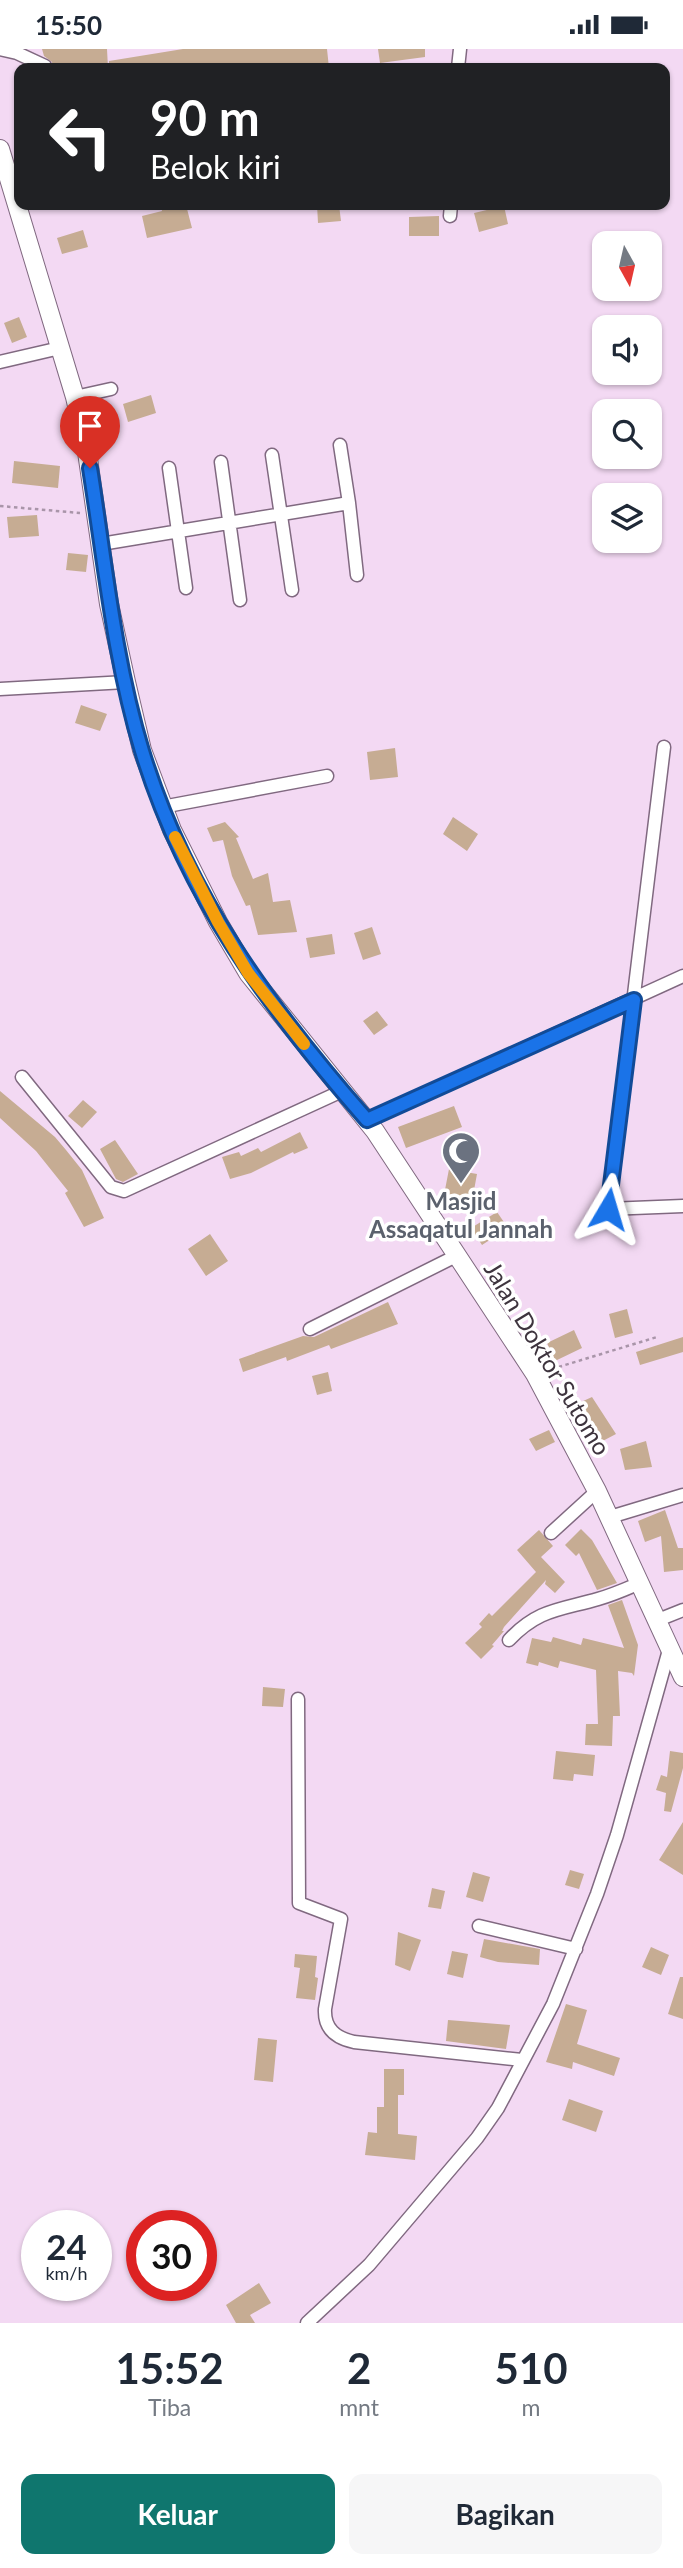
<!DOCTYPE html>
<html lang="id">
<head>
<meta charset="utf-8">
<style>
	:root { --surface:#fff; --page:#f6f6f7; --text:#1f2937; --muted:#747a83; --accent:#0f766e }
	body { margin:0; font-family:Lato,sans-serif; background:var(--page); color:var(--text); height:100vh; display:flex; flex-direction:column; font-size:26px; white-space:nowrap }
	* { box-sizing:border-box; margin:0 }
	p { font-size:23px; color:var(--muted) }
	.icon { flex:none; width:38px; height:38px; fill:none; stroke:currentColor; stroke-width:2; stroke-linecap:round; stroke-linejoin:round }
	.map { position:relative; height:2274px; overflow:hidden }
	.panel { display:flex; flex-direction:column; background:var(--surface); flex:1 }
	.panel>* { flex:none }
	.guide { position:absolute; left:14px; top:14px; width:656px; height:147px; border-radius:14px; box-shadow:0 2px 5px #0004; background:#202124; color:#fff; overflow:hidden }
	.needle { width:46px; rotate:172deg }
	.fabs { position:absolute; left:592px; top:182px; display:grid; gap:14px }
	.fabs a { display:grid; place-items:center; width:70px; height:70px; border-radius:14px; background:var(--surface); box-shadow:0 2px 5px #0004; font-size:35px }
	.speed { position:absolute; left:21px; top:2161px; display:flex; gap:14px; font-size:35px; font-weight:700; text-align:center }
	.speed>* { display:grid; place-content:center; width:91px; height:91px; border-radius:50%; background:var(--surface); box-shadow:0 2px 5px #0004; line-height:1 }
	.speed small { font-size:18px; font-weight:400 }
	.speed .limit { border:10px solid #d22; background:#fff; color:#111 }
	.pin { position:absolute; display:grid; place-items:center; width:60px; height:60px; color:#fff; margin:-72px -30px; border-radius:50% 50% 50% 0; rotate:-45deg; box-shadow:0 0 7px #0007 }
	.pin .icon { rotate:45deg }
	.me { position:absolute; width:77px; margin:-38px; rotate:7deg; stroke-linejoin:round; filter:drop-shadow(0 0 5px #0008) }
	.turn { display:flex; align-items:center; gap:24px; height:147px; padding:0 21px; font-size:32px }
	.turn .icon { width:91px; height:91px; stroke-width:2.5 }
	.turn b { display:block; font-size:49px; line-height:60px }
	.eta { display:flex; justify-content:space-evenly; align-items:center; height:119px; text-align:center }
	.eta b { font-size:42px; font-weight:700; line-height:49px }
	.primary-button { display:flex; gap:14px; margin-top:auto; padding:14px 21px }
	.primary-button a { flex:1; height:80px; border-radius:14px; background:var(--accent); color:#fff; font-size:28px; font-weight:700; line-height:80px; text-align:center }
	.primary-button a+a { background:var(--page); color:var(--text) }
	.status { display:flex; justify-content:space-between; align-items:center; height:49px; padding:0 35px; background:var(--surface); direction:ltr }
	.status svg { height:19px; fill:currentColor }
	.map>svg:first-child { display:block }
	.building { fill:#c6ac93 }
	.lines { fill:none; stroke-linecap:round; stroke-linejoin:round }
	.street-casing { stroke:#806980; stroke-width:15 }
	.secondary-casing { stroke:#806980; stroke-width:20 }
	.path { stroke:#a995a9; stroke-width:2.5; stroke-dasharray:3.5 3.5; stroke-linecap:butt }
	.street { stroke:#fff; stroke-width:12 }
	.secondary { stroke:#fff; stroke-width:18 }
	.route-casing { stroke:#114b97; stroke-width:18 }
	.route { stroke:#1a73e8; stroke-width:12 }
	.slow { stroke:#f59e0b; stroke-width:12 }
	.labels { text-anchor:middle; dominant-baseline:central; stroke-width:7; stroke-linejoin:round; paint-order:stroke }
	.worship-label { font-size:24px; font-weight:bold; fill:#5b616d; stroke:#fff }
	.street-label { font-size:24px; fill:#3e343e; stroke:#fff }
</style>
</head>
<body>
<div class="status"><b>15:50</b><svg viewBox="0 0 49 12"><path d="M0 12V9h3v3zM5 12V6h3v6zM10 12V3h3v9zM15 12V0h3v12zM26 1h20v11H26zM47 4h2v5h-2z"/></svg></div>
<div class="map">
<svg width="683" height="2274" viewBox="0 0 683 2274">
	<rect width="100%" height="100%" fill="#f3d9f3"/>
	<path class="building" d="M 42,0 L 107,0 L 108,19 L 53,19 L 52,13 L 44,7 Z
		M 183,0 L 327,0 L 329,19 L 109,19 L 109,12 Z
		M 378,0 L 425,0 L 425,8 L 380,14 Z
		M 161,156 L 186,156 L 192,179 L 147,189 L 142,167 L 162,162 Z
		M 317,156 L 339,156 L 341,172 L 318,174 Z
		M 504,157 L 508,175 L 479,183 L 474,164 Z
		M 439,167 L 439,187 L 409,187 L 409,168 Z
		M 83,181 L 88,198 L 62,205 L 57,189 Z
		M 19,268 L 27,288 L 12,294 L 4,274 Z
		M 151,346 L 156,364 L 128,373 L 123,355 Z
		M 14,412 L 60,417 L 58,439 L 12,434 Z
		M 37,466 L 39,487 L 9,489 L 7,468 Z
		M 68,504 L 88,506 L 86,523 L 66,521 Z
		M 81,656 L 107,665 L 100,682 L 75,674 Z
		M 395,699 L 398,728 L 370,731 L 367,703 Z
		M 453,768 L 478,785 L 467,802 L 443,785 Z
		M 225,773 L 239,788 L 236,789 L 253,830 L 268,824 L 273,853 L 290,851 L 297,883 L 258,886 L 250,856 L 246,857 L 232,827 L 223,791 L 213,793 L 207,779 Z
		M 372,878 L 381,905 L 363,911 L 354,884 Z
		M 332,885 L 335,905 L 310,909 L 306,889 Z
		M 377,962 L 388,976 L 374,986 L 363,972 Z
		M 0,1042 L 55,1088 L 66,1101 L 82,1121 L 104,1169 L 84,1178 L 65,1144 L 68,1142 L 36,1102 L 0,1069 Z
		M 83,1051 L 97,1063 L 82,1079 L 68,1067 Z
		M 454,1057 L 462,1078 L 406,1099 L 398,1078 Z
		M 300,1083 L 308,1099 L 294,1105 L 293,1103 L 251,1124 L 230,1130 L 222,1108 L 239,1103 L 241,1107 L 258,1099 L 261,1103 Z
		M 115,1091 L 138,1125 L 123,1133 L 116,1130 L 100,1100 Z
		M 449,1120 L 477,1125 L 472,1152 L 444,1146 Z
		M 497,1163 L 508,1179 L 482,1196 L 471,1179 Z
		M 210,1185 L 228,1212 L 206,1227 L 188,1200 Z
		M 388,1253 L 398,1275 L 331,1300 L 329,1296 L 287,1312 L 286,1308 L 243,1323 L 239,1310 L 303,1287 L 314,1288 Z
		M 627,1260 L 633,1284 L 615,1289 L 609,1265 Z
		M 574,1281 L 582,1299 L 555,1312 L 547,1294 Z
		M 683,1288 L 683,1303 L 640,1316 L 636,1303 Z
		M 328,1323 L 332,1342 L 317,1346 L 312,1327 Z
		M 592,1348 L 616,1385 L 597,1395 L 581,1353 Z
		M 549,1381 L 555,1393 L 536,1402 L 529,1390 Z
		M 646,1392 L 652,1418 L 625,1421 L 620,1400 Z
		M 665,1461 L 678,1499 L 683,1499 L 683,1521 L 664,1523 L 661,1487 L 645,1493 L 638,1472 Z
		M 581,1480 L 592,1491 L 617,1534 L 597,1541 L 579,1504 L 576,1507 L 565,1496 Z
		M 539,1481 L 553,1497 L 541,1508 L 565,1533 L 555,1544 L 545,1535 L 546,1531 L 504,1578 L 502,1582 L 504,1582 L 492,1596 L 494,1597 L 481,1610 L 465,1594 L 482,1578 L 479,1575 L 489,1564 L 492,1567 L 536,1523 L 517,1501 Z
		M 622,1551 L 638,1596 L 634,1627 L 632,1624 L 618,1622 L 620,1667 L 613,1667 L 612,1697 L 585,1696 L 586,1675 L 598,1675 L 596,1621 L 560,1612 L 558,1619 L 539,1613 L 538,1617 L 526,1614 L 532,1589 L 551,1593 L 553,1588 L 581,1596 L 583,1589 L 624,1599 L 608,1556 Z
		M 263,1638 L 285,1640 L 283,1658 L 262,1657 Z
		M 556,1702 L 595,1706 L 593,1727 L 574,1725 L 573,1732 L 553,1730 Z
		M 670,1702 L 683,1704 L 683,1719 L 671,1763 L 664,1762 L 666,1744 L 656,1741 L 661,1726 L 667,1728 Z
		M 683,1773 L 683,1826 L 659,1811 Z
		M 570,1821 L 584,1825 L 579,1840 L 565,1836 Z
		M 473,1823 L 490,1828 L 483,1853 L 466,1848 Z
		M 432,1839 L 445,1842 L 441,1860 L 428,1858 Z
		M 398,1883 L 421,1891 L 410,1922 L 395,1916 Z
		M 484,1890 L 540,1900 L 539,1916 L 498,1913 L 480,1908 Z
		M 651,1898 L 669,1906 L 661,1926 L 642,1918 Z
		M 452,1902 L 468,1905 L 463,1929 L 447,1925 Z
		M 295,1905 L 317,1907 L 315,1928 L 318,1929 L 315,1951 L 296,1949 L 300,1919 L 294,1918 Z
		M 680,1928 L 683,1928 L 683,1970 L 668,1965 Z
		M 566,1955 L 587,1961 L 577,1995 L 620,2009 L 614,2027 L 573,2013 L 572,2020 L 546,2013 Z
		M 448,1971 L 510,1976 L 506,2000 L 446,1992 Z
		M 258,1989 L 277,1991 L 273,2033 L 254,2031 Z
		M 384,2020 L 404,2020 L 404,2046 L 398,2046 L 398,2085 L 417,2087 L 415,2111 L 365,2106 L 368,2083 L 377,2084 L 377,2058 L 384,2058 Z
		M 569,2050 L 603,2062 L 596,2083 L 562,2071 Z
		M 259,2234 L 271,2254 L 250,2266 L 255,2274 L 236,2274 L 226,2256 Z"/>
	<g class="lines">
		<defs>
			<path id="street" d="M 0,0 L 17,4 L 45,17
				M 458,19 L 460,0
				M 450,167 L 451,156
				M 0,313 L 60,299
				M 75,348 L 111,340
				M 272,406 L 292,541
				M 221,413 L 240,551
				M 169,419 L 186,539
				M 349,454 L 357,526
				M 101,495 L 349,454 L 340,396
				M 0,640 L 126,633
				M 664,698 L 608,1160 L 683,1157
				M 162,758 L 327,727
				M 22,1028 L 111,1138 L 124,1142 L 342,1042
				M 367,1071 L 683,927
				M 310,1280 L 458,1206
				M 610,1468 L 683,1446
				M 551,1484 L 597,1442
				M 658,1571 L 683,1561
				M 509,1591 C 538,1560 560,1561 598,1550 C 613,1546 626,1540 640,1534
				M 298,1650 L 299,1854 L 341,1870 L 325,1960 C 324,1980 336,1989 354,1993 L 522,2011
				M 479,1877 L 576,1900
				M 307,2274 L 369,2216 L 477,2089 L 498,2059 L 553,1955 L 597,1845 L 617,1786 L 669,1601"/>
			<path id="secondary" d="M 0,100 L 75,348 L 86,396 L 109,555 L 126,633 L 142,701 L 172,781 L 218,873 L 248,924 L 375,1082 L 535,1325 L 597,1442 L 683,1628"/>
		</defs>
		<use href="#street" class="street-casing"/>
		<use href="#secondary" class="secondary-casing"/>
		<path class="path" d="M 0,457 L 80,464
			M 552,1320 L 657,1288"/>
		<use href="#street" class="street"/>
		<use href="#secondary" class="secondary"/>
	</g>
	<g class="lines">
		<defs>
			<path id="route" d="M 90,419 C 105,513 114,610 142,702 C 186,846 269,959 367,1071 L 634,951 L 608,1160"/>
		</defs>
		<use href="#route" class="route-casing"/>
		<use href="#route" class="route"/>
		<path class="slow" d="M 175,788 L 218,873 L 248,924 L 304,995"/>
	</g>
	<defs>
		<symbol id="mosque-pin" viewBox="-11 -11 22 30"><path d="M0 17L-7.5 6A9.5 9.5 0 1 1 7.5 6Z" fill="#6b7280" stroke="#fff"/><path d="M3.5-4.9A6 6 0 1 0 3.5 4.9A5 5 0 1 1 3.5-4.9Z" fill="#fff"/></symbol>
	</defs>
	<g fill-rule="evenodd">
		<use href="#mosque-pin" x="439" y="1080" width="44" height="60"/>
	</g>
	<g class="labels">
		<g class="worship-label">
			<text x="461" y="1151">Masjid<tspan x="461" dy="28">Assaqatul Jannah</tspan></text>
		</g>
		<g class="street-label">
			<text transform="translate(548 1309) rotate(59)">Jalan Doktor Sutomo</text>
		</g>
	</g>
</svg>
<div class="fabs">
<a><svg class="needle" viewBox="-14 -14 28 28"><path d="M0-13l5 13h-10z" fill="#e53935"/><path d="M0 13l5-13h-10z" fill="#747a83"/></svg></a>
<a><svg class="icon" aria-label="sound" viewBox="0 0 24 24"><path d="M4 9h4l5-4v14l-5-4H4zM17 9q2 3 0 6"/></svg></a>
<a><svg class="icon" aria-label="search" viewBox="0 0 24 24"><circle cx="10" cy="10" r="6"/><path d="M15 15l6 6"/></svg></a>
<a><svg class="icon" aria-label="layers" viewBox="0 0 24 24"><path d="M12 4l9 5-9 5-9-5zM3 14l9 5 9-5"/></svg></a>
</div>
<div class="speed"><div>24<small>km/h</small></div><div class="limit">30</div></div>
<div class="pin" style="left:90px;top:419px;background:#d93025"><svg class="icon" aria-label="arrive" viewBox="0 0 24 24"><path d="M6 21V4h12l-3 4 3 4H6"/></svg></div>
<svg class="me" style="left:608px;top:1160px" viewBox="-20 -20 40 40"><path d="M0-17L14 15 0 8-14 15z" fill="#1a73e8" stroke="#fff" stroke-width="4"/></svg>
<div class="guide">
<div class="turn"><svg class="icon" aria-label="left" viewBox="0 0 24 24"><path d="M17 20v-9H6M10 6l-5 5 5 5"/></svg><div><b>90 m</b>Belok kiri</div></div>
</div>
</div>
<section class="panel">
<div class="eta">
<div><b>15:52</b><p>Tiba</p></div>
<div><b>2</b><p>mnt</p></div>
<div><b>510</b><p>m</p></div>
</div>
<div class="primary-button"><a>Keluar</a><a>Bagikan</a></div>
</section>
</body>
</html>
